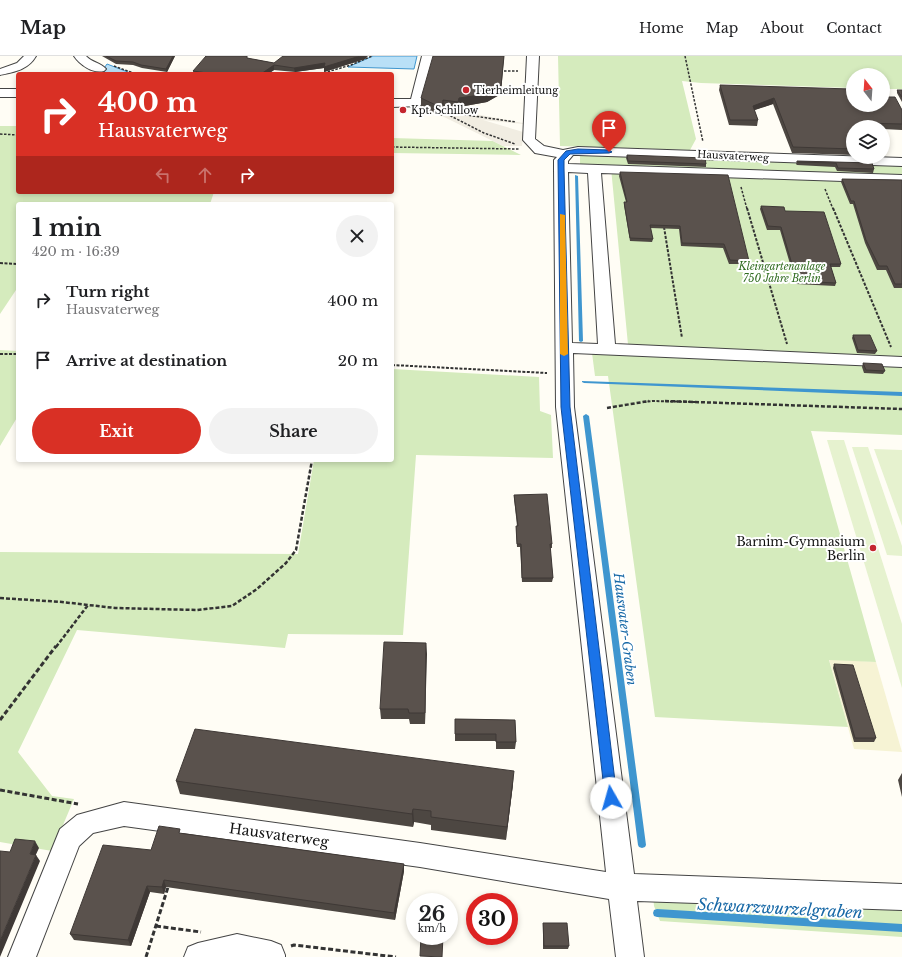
<!DOCTYPE html>
<html lang="en">
<head>
<meta charset="utf-8">
<style>
	:root { --surface:#fff; --page:#f2f2f2; --text:#202124; --muted:#757577; --line:#e0e0e0; --accent:#d93025 }
	body { margin:0; font-family:"Libre Baskerville",serif; background:var(--page); color:var(--text); height:100vh; display:flex; flex-direction:column; font-size:15px; white-space:nowrap }
	* { box-sizing:border-box; margin:0 }
	p { font-size:13px; color:var(--muted) }
	.icon { flex:none; width:22px; height:22px; fill:none; stroke:currentColor; stroke-width:2; stroke-linecap:round; stroke-linejoin:round }
	.map { position:relative; flex:1; overflow:hidden }
	.details { position:absolute; left:16px; top:146px; width:378px; height:260px; display:flex; flex-direction:column; background:var(--surface); border-radius:4px; box-shadow:0 2px 6px #0003 }
	.details>* { flex:none }
	.guide { position:absolute; left:16px; top:16px; width:378px; height:122px; border-radius:4px; box-shadow:0 2px 6px #0003; background:#d93025; color:#fff; overflow:hidden }
	.needle { width:26px; rotate:343deg }
	.buttons { position:absolute; left:846px; top:12px; display:grid; gap:8px }
	.buttons a { display:grid; place-items:center; width:44px; height:44px; border-radius:50%; background:var(--surface); box-shadow:0 2px 6px #0003; font-size:20px }
	.speed { position:absolute; left:406px; top:837px; display:flex; gap:8px; font-size:20px; font-weight:700; text-align:center }
	.speed>* { display:grid; place-content:center; width:52px; height:52px; border-radius:50%; background:var(--surface); box-shadow:0 2px 6px #0003; line-height:1 }
	.speed small { font-size:10px; font-weight:400 }
	.speed .limit { border:6px solid #d22; background:#fff; color:#111 }
	.pin { position:absolute; display:grid; place-items:center; width:34px; height:34px; color:#fff; margin:-41px -17px; border-radius:50% 50% 50% 0; rotate:-45deg; box-shadow:0 0 4px #0007 }
	.pin .icon { rotate:45deg }
	.me { position:absolute; width:44px; margin:-22px; rotate:353deg; stroke-linejoin:round; filter:drop-shadow(0 0 3px #0008) }
	.turn { display:flex; align-items:center; gap:14px; height:84px; padding:0 16px; font-size:18px }
	.turn .icon { width:52px; height:52px; stroke-width:2.5 }
	.turn b { display:block; font-size:28px; line-height:34px }
	.lanes { display:flex; align-items:center; height:38px; padding:0 16px; background:#0003; justify-content:center; gap:20px; direction:ltr }
	.lanes .off { opacity:.35 }
	.round { display:grid; place-items:center; flex:none; width:42px; height:42px; border-radius:21px; background:var(--page) }
	.head { display:flex; align-items:center; justify-content:space-between; height:68px; padding:0 16px }
	h1 { font-size:24px; font-weight:800; line-height:30px }
	.button { display:flex; gap:8px; margin-top:auto; padding:8px 16px }
	.button a { flex:1; height:46px; border-radius:24px; background:var(--accent); color:#fff; font-size:16px; font-weight:800; line-height:46px; text-align:center }
	.button a+a { background:var(--page); color:var(--text) }
	ul { padding:0; list-style:none }
	li { display:flex; align-items:center; gap:12px; height:60px; padding:0 16px }
	li div { flex:1 }
	li b { display:block; font-size:15px }
	li em { font-style:normal }
	header { display:flex; align-items:center; gap:24px; box-sizing:border-box; height:56px; padding:0 20px; background:var(--surface); border-bottom:1px solid var(--line) }
	header strong { font-size:19px }
	nav { display:flex; gap:22px; margin-inline-start:auto; font-size:14px }
	.map>svg:first-child { display:block }
	.farmland { fill:#f6f3d4 }
	.green { fill:#d5ebbd }
	.pitch { fill:#e6f2cf }
	.plaza { fill:#f1ede2 }
	.water { fill:#b9e0f7; stroke:#3f96cf }
	.lines { fill:none; stroke-linecap:round; stroke-linejoin:round }
	.stream { fill:#3f96cf; fill-rule:evenodd }
	.minor-casing { stroke:#444; stroke-width:2 }
	.path-far3 { stroke:#333; stroke-width:1.5; stroke-dasharray:2.5 1.5; stroke-linecap:butt }
	.path-far2 { stroke:#333; stroke-width:2; stroke-dasharray:3 1.5; stroke-linecap:butt }
	.path-far1 { stroke:#333; stroke-width:2.5; stroke-dasharray:4 2; stroke-linecap:butt }
	.path { stroke:#333; stroke-width:3; stroke-dasharray:5 2.5; stroke-linecap:butt }
	.minor { fill:#fff; fill-rule:evenodd }
	.wall { fill:#4d4742 }
	.shaded-wall { fill:#3f3936 }
	.building { fill:#5a524d; stroke:#3f3936 }
	.route { fill:#1a73e8; stroke:#114b97 }
	.slow { fill:#f59e0b }
	.poi-dot { fill:#c4262e; stroke:#fff; stroke-width:1.5 }
	.labels { text-anchor:middle; dominant-baseline:central; stroke-width:4; stroke-linejoin:round; paint-order:stroke }
	.far-poi-label { font-size:10px; fill:#111; stroke:#fff; text-anchor:start }
	.far-street-label { font-size:10px; fill:#111; stroke:#fff }
	.far-park-label { font-size:10px; font-style:italic; fill:#2f6b1f; stroke:#fff }
	.poi-label { font-size:12px; fill:#111; stroke:#fff; text-anchor:end }
	.water-label { font-size:13px; font-style:italic; fill:#1768a6; stroke:#fff }
	.near-street-label { font-size:14px; fill:#111; stroke:#fff }
	.near-water-label { font-size:16px; font-style:italic; fill:#1768a6; stroke:#fff }
</style>
</head>
<body>
<header>
<strong>Map</strong>
<nav><a>Home</a><a>Map</a><a>About</a><a>Contact</a></nav>
</header>
<div class="map">
<svg width="902" height="901" viewBox="0 0 902 901">
	<rect width="100%" height="100%" fill="#fffdf5"/>
	<path class="farmland" d="M 829,603 L 876,606 L 902,696 L 854,693 Z"/>
	<path class="green" d="M 558,0 L 902,0 L 902,33 L 883,33 L 883,19 L 853,19 L 853,32 L 701,27 L 682,25 L 696,83 L 690,94 L 560,90 Z
		M 0,70 L 18,70 L 18,136 L 214,136 L 210,148 L 18,148 L 18,231 L 0,258 Z
		M 392,82 L 493,85 L 521,99 L 392,97 Z
		M 580,98 L 902,108 L 902,379 L 811,375 L 876,606 L 829,604 L 848,671 L 655,661 L 608,320 L 595,320 L 592,297 L 629,299 L 611,112 L 580,111 Z
		M 0,294 L 18,295 L 18,360 L 0,390 Z
		M 392,313 L 539,321 L 540,355 L 551,359 L 553,402 L 416,399 L 403,579 L 288,578 L 285,592 L 77,574 L 18,696 L 52,740 L 74,743 L 52,795 L 0,786 L 0,496 L 298,498 L 314,404 L 392,404 Z
		M 653,839 L 902,849 L 902,881 L 660,865 L 654,850 Z"/>
	<path class="pitch" d="M 827,384 L 844,384 L 902,568 L 902,632 Z
		M 852,391 L 868,391 L 902,490 L 902,500 L 887,499 Z
		M 874,393 L 902,394 L 902,470 Z"/>
	<path class="plaza" d="M 443,52 L 523,67 L 524,68 L 483,64 L 523,76 L 522,90 L 503,90 L 442,60 Z"/>
	<path class="water" d="M 373,0 L 417,0 L 414,13 L 348,11 Z
		M 107,8 L 133,18 L 100,18 Z"/>
	<g class="lines">
		<path class="stream" d="M 575,119 L 578,120 L 583,285 L 581,286 L 579,285 Z
			M 582,325 L 902,336 L 902,340 L 584,327 L 582,326 Z
			M 586,358 L 589,360 L 646,789 L 645,791 L 642,792 L 639,791 L 638,789 L 583,360 Z
			M 657,853 L 902,868 L 902,876 L 657,861 L 654,860 L 653,857 L 654,854 Z"/>
		<defs>
			<path id="minor" d="M 24,0 L 36,0 C 28,14 14,16 0,19 L 0,13 L 17,7 Z
				M 74,0 L 86,0 C 91,6 101,7 106,13 L 104,15 C 93,18 80,9 74,0 Z
				M 422,0 L 434,0 L 422,47 L 420,50 L 392,51 L 392,43 L 411,43 Z
				M 527,0 L 539,0 L 535,83 L 544,90 L 563,94 L 578,91 L 902,102 L 902,110 L 578,99 L 573,99 L 568,105 L 568,108 L 902,119 L 902,127 L 601,117 L 615,288 L 902,301 L 902,311 L 573,297 L 574,351 L 634,818 L 902,828 L 902,854 L 637,845 L 644,901 L 616,901 L 609,843 L 420,811 L 124,770 L 93,777 L 79,790 L 36,901 L 8,901 L 60,773 L 77,759 L 124,746 L 420,787 L 606,816 L 556,351 L 554,112 L 554,104 L 557,101 L 535,97 L 523,84 ZM 568,116 L 588,117 L 598,288 L 572,287 Z
				M 0,33 L 18,33 L 18,41 L 0,41 Z
				M 237,878 L 271,885 L 281,889 L 285,899 L 285,901 L 184,901 L 188,891 L 198,887 Z"/>
		</defs>
		<use href="#minor" class="minor-casing"/>
		<path class="path-far3" d="M 685,0 L 703,86
			M 114,10 L 136,18
			M 504,15 L 518,15
			M 320,18 L 351,9 L 372,0
			M 443,56 L 484,77 L 515,88
			M 445,56 L 516,66
			M 0,78 L 18,79
			M 392,91 L 519,93
			M 741,131 L 747,153
			M 825,133 L 833,153"/>
		<path class="path-far2" d="M 747,152 L 787,288
			M 833,152 L 891,291
			M 664,171 L 682,282
			M 0,207 L 18,208
			M 0,298 L 18,298
			M 392,309 L 547,317
			M 643,346 L 652,345 L 696,346"/>
		<path class="path-far1" d="M 665,345 L 902,353
			M 607,352 L 649,345
			M 0,542 L 62,546 L 115,552 L 197,554 L 232,550 L 257,533 L 286,507 L 296,494 L 312,404
			M 56,591 L 88,549"/>
		<path class="path" d="M 0,664 L 56,590
			M 0,734 L 78,748
			M 156,870 L 201,876
			M 291,890 L 294,889 L 396,901
			M 146,901 L 169,828"/>
		<use href="#minor" class="minor"/>
	</g>
	<path class="wall" d="M 102,0 L 175,0 L 167,16 L 142,12 L 133,9 L 116,8 Z
		M 247,2 L 274,7 L 365,3 L 324,16 L 324,12 L 295,16 L 274,14 L 268,18 L 194,18 L 193,15 Z
		M 720,29 L 853,49 L 902,54 L 902,74 L 883,73 L 883,71 L 853,71 L 853,99 L 792,97 L 773,48 L 754,54 L 758,64 L 757,70 L 729,69 L 719,34 Z
		M 897,34 L 902,34 L 902,46 L 897,37 Z
		M 501,38 L 487,46 L 459,51 L 458,55 L 444,52 L 442,60 L 421,51 L 421,42 Z
		M 627,99 L 706,108 L 706,111 L 628,108 L 626,102 Z
		M 797,105 L 872,107 L 874,113 L 873,117 L 837,115 L 835,111 L 797,109 L 796,108 Z
		M 620,116 L 749,205 L 748,208 L 729,208 L 723,192 L 681,190 L 679,173 L 650,172 L 653,183 L 652,186 L 630,185 L 624,149 L 624,146 L 626,146 L 619,120 Z
		M 842,123 L 902,124 L 902,232 L 894,232 L 886,214 L 877,214 L 865,187 L 853,148 L 850,148 L 841,126 Z
		M 761,150 L 785,155 L 841,208 L 840,211 L 831,211 L 836,227 L 835,230 L 796,228 L 780,174 L 767,174 L 760,153 Z
		M 853,279 L 877,295 L 875,298 L 857,297 L 852,282 Z
		M 863,307 L 885,315 L 883,318 L 864,317 L 862,311 Z
		M 514,439 L 552,488 L 552,492 L 550,492 L 553,522 L 552,526 L 522,526 L 520,491 L 517,491 L 516,474 L 516,470 L 517,470 L 514,442 Z
		M 426,587 L 425,668 L 410,668 L 409,663 L 381,663 L 380,653 Z
		M 834,608 L 876,682 L 874,686 L 854,686 L 833,612 Z
		M 455,663 L 515,664 L 516,686 L 515,693 L 496,693 L 496,685 L 455,685 Z
		M 902,717 L 902,741 L 898,724 Z
		M 176,725 L 513,728 L 506,784 L 431,774 L 431,769 L 414,766 L 413,771 L 180,738 Z
		M 182,777 L 404,808 L 404,815 L 395,864 L 166,831 L 164,838 L 150,836 L 131,890 L 74,884 L 70,878 L 151,794 Z
		M 543,867 L 569,890 L 568,893 L 543,893 Z"/>
	<path class="shaded-wall" d="M 173,0 L 175,0 L 167,16 L 166,13 Z
		M 360,0 L 368,0 L 365,3 L 324,16 L 324,12 L 295,16 L 294,12 Z
		M 504,0 L 501,38 L 487,46 L 459,51 L 458,55 L 458,46 L 459,42 Z
		M 274,9 L 274,14 L 268,18 L 261,18 Z
		M 774,42 L 773,48 L 752,55 L 753,50 Z
		M 443,44 L 444,52 L 442,60 L 442,52 Z
		M 426,587 L 427,598 L 425,668 L 425,657 Z
		M 514,715 L 513,728 L 506,784 L 507,771 Z
		M 413,753 L 414,766 L 413,771 L 412,758 Z
		M 35,785 L 39,792 L 33,805 L 30,798 Z
		M 36,799 L 40,805 L 0,901 L 0,885 Z
		M 404,808 L 404,815 L 395,864 L 394,857 Z
		M 164,824 L 166,831 L 164,838 L 162,831 Z
		M 147,830 L 150,836 L 131,890 L 128,884 Z"/>
	<path class="building" d="M 106,0 L 173,0 L 166,13 L 141,9 L 133,6 L 116,5 Z
		M 206,0 L 247,0 L 247,2 L 274,7 L 283,0 L 360,0 L 324,11 L 325,7 L 294,12 L 274,9 L 261,18 L 203,18 L 207,17 L 193,15 Z
		M 433,0 L 504,0 L 501,30 L 487,38 L 459,42 L 458,46 L 443,44 L 442,52 L 421,42 Z
		M 720,29 L 851,33 L 853,36 L 853,49 L 883,49 L 883,41 L 895,41 L 902,54 L 902,68 L 860,67 L 862,71 L 853,71 L 853,93 L 793,91 L 774,42 L 753,50 L 758,64 L 730,64 Z
		M 897,34 L 902,34 L 902,41 Z
		M 627,99 L 705,102 L 706,108 L 628,105 Z
		M 797,105 L 872,107 L 874,113 L 838,112 L 836,107 L 797,106 Z
		M 620,116 L 728,119 L 749,205 L 730,204 L 724,188 L 682,187 L 680,170 L 650,169 L 653,183 L 630,182 L 624,146 L 627,146 Z
		M 842,123 L 902,124 L 902,228 L 895,228 L 887,210 L 879,210 L 866,184 L 854,145 L 851,145 Z
		M 761,150 L 784,151 L 785,155 L 824,156 L 841,208 L 830,208 L 836,227 L 797,225 L 781,171 L 768,170 Z
		M 853,279 L 870,279 L 877,295 L 858,294 Z
		M 863,307 L 882,308 L 885,315 L 866,314 Z
		M 547,438 L 552,488 L 550,488 L 553,522 L 522,522 L 521,488 L 517,488 L 516,470 L 518,470 L 514,439 Z
		M 384,586 L 426,587 L 425,657 L 409,657 L 408,653 L 380,653 Z
		M 834,608 L 853,609 L 876,682 L 855,682 Z
		M 455,663 L 515,664 L 516,686 L 496,686 L 496,678 L 455,678 Z
		M 195,673 L 514,715 L 507,771 L 431,761 L 431,755 L 413,753 L 412,758 L 176,725 Z
		M 159,770 L 180,773 L 179,777 L 404,808 L 394,857 L 164,824 L 162,831 L 147,830 L 128,884 L 70,878 L 103,789 L 151,794 Z
		M 15,783 L 35,785 L 30,798 L 36,799 L 0,885 L 0,795 L 10,796 Z
		M 543,867 L 567,867 L 569,890 L 544,890 Z
		M 421,880 L 443,880 L 442,901 L 420,900 Z"/>
	<path class="route" d="M 578,93 L 609,94 L 612,96 L 609,97 L 570,98 L 564,104 L 564,112 L 570,351 L 617,742 L 615,746 L 611,747 L 607,746 L 605,742 L 561,351 L 558,104 L 566,95 Z"/>
	<path class="slow" d="M 560,158 L 565,159 L 568,298 L 564,300 L 560,298 Z"/>
	<g class="poi-dot">
		<circle cx="466" cy="34" r="4"/>
		<circle cx="403" cy="54" r="4"/>
		<circle cx="873" cy="492" r="4"/>
	</g>
	<g class="labels">
		<g class="far-poi-label">
			<text x="474" y="34">Tierheimleitung</text>
			<text x="411" y="54">Kpt. Schillow</text>
		</g>
		<g class="far-street-label">
			<text transform="translate(733 100) rotate(3)">Hausvaterweg</text>
		</g>
		<g class="far-park-label">
			<text x="782" y="210">Kleingartenanlage<tspan x="782" dy="12">750 Jahre Berlin</tspan></text>
		</g>
		<g class="poi-label">
			<text x="865" y="485">Barnim-Gymnasium<tspan x="865" dy="14">Berlin</tspan></text>
		</g>
		<g class="water-label">
			<text transform="translate(625 573) rotate(83)">Hausvater-Graben</text>
		</g>
		<g class="near-street-label">
			<text transform="translate(279 779) rotate(8)">Hausvaterweg</text>
		</g>
		<g class="near-water-label">
			<text transform="translate(780 852) rotate(3)">Schwarzwurzelgraben</text>
		</g>
	</g>
</svg>
<div class="buttons">
<a><svg class="needle" viewBox="-14 -14 28 28"><path d="M0-13l5 13h-10z" fill="#e53935"/><path d="M0 13l5-13h-10z" fill="#757577"/></svg></a>
<a><svg class="icon" aria-label="layers" viewBox="0 0 24 24"><path d="M12 4l9 5-9 5-9-5zM3 14l9 5 9-5"/></svg></a>
</div>
<div class="speed"><div>26<small>km/h</small></div><div class="limit">30</div></div>
<div class="pin" style="left:609px;top:96px;background:#d93025"><svg class="icon" aria-label="arrive" viewBox="0 0 24 24"><path d="M6 21V4h12l-3 4 3 4H6"/></svg></div>
<svg class="me" style="left:611px;top:742px" viewBox="-20 -20 40 40"><circle r="19" fill="#fff"/><path d="M0-13L10 11 0 6-10 11z" fill="#1a73e8"/></svg>
<div class="guide">
<div class="turn"><svg class="icon" aria-label="right" viewBox="0 0 24 24"><path d="M7 20v-9h11M14 6l5 5-5 5"/></svg><div><b>400 m</b>Hausvaterweg</div></div>
<div class="lanes"><svg class="icon off" aria-label="left" viewBox="0 0 24 24"><path d="M17 20v-9H6M10 6l-5 5 5 5"/></svg><svg class="icon off" aria-label="ahead" viewBox="0 0 24 24"><path d="M12 20V5M6 11l6-6 6 6"/></svg><svg class="icon" aria-label="right" viewBox="0 0 24 24"><path d="M7 20v-9h11M14 6l5 5-5 5"/></svg></div>
</div>
<section class="details">
<div class="head"><div><h1>1 min</h1><p>420 m · 16:39</p></div><a class="round"><svg class="icon" aria-label="close" viewBox="0 0 24 24"><path d="M6 6l12 12M18 6L6 18"/></svg></a></div>
<ul>
<li><svg class="icon" aria-label="right" viewBox="0 0 24 24"><path d="M7 20v-9h11M14 6l5 5-5 5"/></svg><div><b>Turn right</b><p>Hausvaterweg</p></div><em>400 m</em></li>
<li><svg class="icon" aria-label="arrive" viewBox="0 0 24 24"><path d="M6 21V4h12l-3 4 3 4H6"/></svg><div><b>Arrive at destination</b></div><em>20 m</em></li>
</ul>
<div class="button"><a>Exit</a><a>Share</a></div>
</section>
</div>
</body>
</html>
